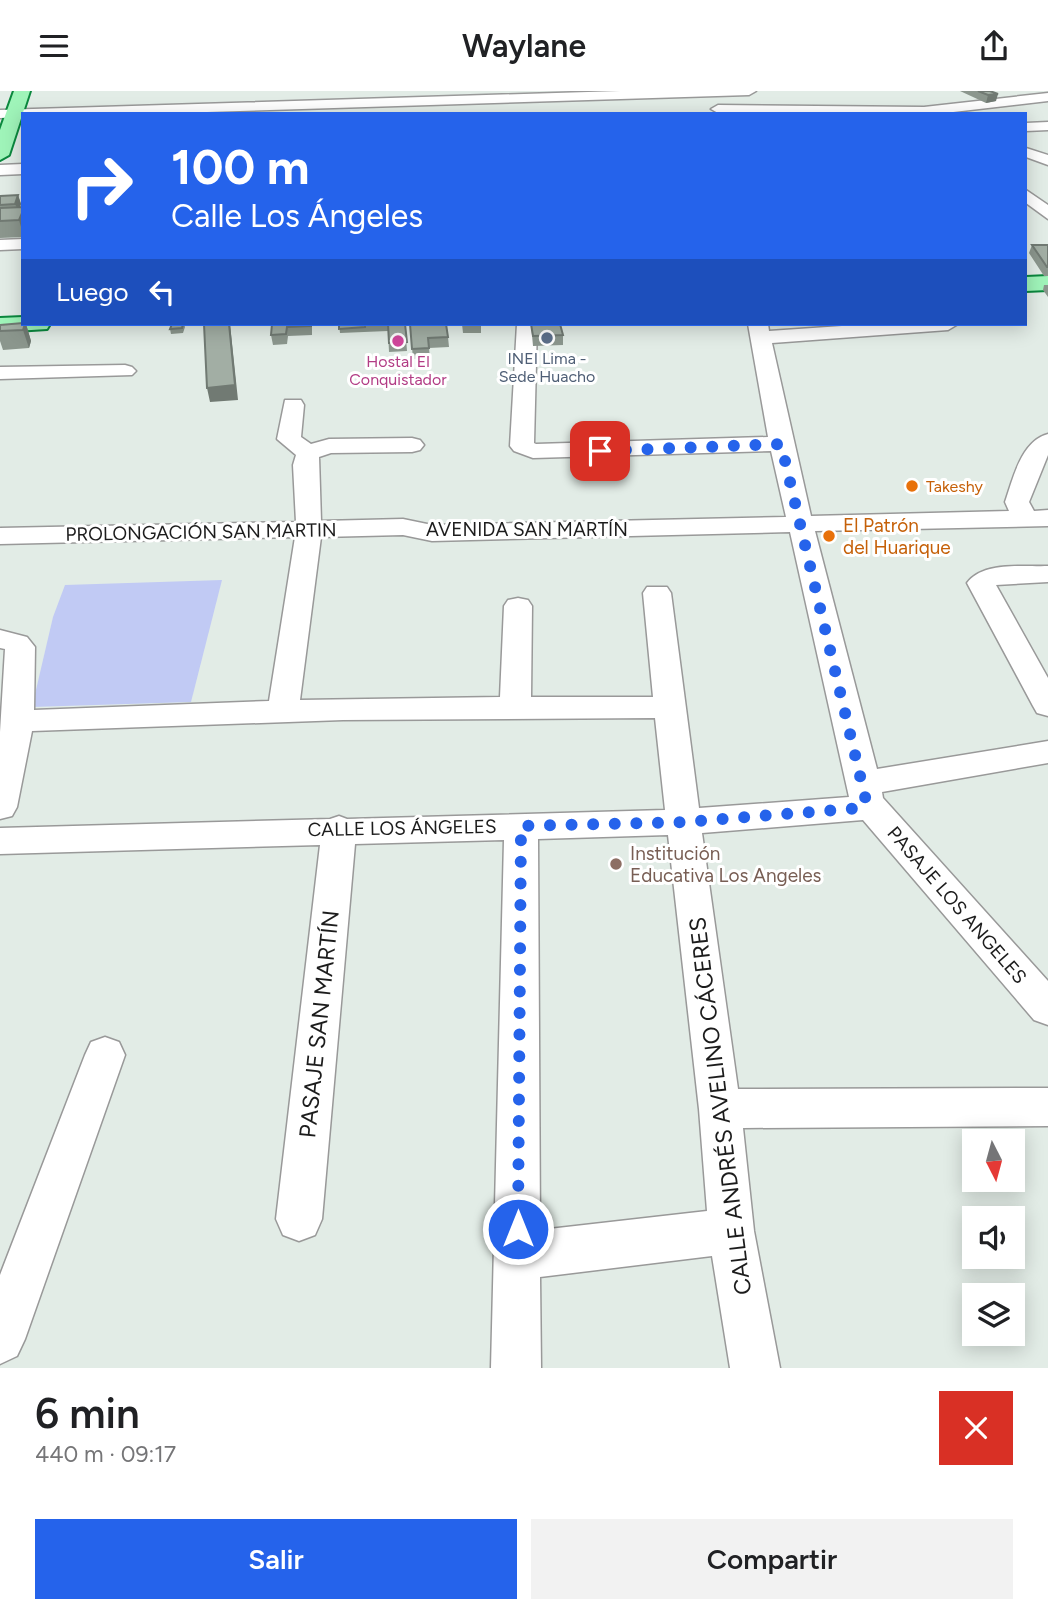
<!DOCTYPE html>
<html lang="es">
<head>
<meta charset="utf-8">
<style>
	:root { --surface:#fff; --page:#f2f2f2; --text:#202124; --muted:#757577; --accent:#2563eb }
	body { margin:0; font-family:Figtree,sans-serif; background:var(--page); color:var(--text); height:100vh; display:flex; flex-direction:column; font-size:26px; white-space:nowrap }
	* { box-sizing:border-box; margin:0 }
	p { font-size:23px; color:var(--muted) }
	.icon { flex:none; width:38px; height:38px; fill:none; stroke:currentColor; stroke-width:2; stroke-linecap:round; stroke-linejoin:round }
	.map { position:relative; height:1277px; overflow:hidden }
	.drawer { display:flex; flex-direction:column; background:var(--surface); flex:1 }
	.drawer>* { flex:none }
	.guide { position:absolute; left:21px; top:21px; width:1006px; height:214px; border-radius:0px; box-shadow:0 4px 18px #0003; background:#2563eb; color:#fff; overflow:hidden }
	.needle { width:46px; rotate:174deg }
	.buttons { position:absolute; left:962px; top:1038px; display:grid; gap:14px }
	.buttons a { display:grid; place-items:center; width:63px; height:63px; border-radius:0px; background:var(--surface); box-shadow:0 4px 18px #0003; font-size:35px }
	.pin { position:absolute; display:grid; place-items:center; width:60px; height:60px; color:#fff; margin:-30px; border-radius:14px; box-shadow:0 4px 10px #0006 }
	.me { position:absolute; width:77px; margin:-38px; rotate:0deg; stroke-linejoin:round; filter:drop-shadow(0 0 5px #0008) }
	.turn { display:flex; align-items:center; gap:24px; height:147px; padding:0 35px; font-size:32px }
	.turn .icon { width:91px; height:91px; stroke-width:2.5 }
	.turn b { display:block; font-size:49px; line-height:60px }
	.then { display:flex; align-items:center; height:66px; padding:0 35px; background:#0003; gap:14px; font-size:26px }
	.round { display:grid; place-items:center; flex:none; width:74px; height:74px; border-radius:0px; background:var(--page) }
	.overview { display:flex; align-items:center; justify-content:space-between; height:119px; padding:0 35px }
	h1 { font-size:42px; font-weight:600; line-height:52px }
	.cta { display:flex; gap:14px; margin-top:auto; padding:14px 35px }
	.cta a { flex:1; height:80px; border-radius:0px; background:var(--accent); color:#fff; font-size:28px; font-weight:600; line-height:80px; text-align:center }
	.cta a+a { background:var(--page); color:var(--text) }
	header { display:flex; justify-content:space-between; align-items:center; height:91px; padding:0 35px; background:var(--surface); font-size:32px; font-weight:600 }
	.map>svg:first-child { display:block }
	.park { fill:#c1caf4 }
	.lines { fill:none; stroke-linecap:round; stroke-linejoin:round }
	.minor-casing { stroke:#999; stroke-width:3 }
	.major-casing { stroke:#0b883e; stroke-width:4 }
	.minor { fill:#fff; fill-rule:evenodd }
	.major { fill:#9ff4b9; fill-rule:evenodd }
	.wall { fill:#8b968d }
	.shaded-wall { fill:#717a73 }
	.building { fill:#a2aea4; stroke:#717a73; stroke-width:2 }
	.route { stroke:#2563eb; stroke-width:12; stroke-dasharray:0 21.6 }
	.service-dot { fill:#5c6f8a; stroke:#fff; stroke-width:2.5 }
	.hotel-dot { fill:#d1479c; stroke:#fff; stroke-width:2.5 }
	.food-dot { fill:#e8710a; stroke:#fff; stroke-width:2.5 }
	.education-dot { fill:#8d6e63; stroke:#fff; stroke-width:2.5 }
	.labels { text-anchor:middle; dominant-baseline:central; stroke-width:6; stroke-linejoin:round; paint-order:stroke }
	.far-service-label { font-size:16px; fill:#4e5e75; stroke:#fff }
	.far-hotel-label { font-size:16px; fill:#b23c85; stroke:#fff }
	.far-food-label { font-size:16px; fill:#c56008; stroke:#fff; text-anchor:start }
	.food-label { font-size:19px; fill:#c56008; stroke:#fff; text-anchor:start }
	.street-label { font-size:19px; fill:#1c1c1c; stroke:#fff }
	.education-label { font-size:19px; fill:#785e54; stroke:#fff; text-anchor:start }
	.near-street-label { font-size:23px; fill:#1c1c1c; stroke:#fff }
</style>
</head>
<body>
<header><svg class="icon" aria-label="menu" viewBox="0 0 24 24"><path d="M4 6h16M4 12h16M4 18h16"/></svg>Waylane<svg class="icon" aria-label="share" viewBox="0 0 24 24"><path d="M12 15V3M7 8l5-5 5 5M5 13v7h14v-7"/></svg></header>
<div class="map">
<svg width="1048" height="1277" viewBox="0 0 1048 1277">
	<rect width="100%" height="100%" fill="#e2ece6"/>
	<path class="park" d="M 222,489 L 191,611 L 32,616 L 53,526 L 65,494 Z"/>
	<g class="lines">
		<defs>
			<path id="minor" d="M 620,0 L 756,0 L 749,4 L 142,23 L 23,23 L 23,26 L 0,27 L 0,19 Z
				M 1048,2 L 1048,10 L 936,23 L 718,22 L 711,18 L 718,14 L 924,16 Z
				M 1048,31 L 1048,39 L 1026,40 L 1026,32 Z
				M 1026,57 L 1048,64 L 1048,74 L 1026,66 Z
				M 23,73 L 23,83 L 0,84 L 0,74 Z
				M 1026,99 L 1048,114 L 1048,128 L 1026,112 Z
				M 23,148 L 23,158 L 0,159 L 0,149 Z
				M 517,233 L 537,233 L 534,352 L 536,353 L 768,346 L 748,233 L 768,233 L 769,240 L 871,233 L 958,233 L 948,239 L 772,252 L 811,425 L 1009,420 L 1005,411 C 1013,388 1021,350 1048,343 L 1048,364 L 1029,411 L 1034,420 L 1048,419 L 1048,435 L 815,440 L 877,678 L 1048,650 L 1048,672 L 882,701 L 883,707 L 1048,890 L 1048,934 L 1034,929 L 863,729 L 702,742 L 738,998 L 1048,997 L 1048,1035 L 743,1037 L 754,1140 L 780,1277 L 730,1277 L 712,1165 L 540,1186 L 541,1277 L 491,1277 L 504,749 L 355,753 L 322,1128 L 315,1144 L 299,1150 L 283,1144 L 276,1128 L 320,754 L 0,763 L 0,737 L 330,728 L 339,725 L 347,728 L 665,719 L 655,627 L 343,629 L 32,640 L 17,716 L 12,725 L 0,728 L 0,641 L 5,558 L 0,557 L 0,539 L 27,546 L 35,556 L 34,619 L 269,610 L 295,446 L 0,453 L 0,437 L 296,431 L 293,374 L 296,364 L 277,348 L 285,309 L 301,309 L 304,314 L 301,346 L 311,353 L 329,348 L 412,347 L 420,349 L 424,354 L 420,359 L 412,361 L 331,362 L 319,366 L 321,430 L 403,428 L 432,434 L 786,426 L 771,360 L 533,367 L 514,360 L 510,355 ZM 790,441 L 849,706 L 699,717 L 671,502 L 667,496 L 647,496 L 643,502 L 653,606 L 531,606 L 532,515 L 528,509 L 518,507 L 508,509 L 504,515 L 500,606 L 300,609 L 321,446 L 403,444 L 432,450 ZM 668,744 L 699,1018 L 707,1120 L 540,1139 L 538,748 Z
				M 125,274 L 132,276 L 136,280 L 132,284 L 0,288 L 0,276 Z
				M 1048,475 L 1048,491 L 996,494 L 1048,587 L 1048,625 L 1037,622 L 1033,615 L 967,492 C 983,470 1024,476 1048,475 Z
				M 105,946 L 119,951 L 125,964 L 25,1248 L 17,1265 L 0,1273 L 0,1184 L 85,964 L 91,951 Z"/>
			<path id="major" d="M 14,0 L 30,0 L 9,64 L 0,69 L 0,39 Z
				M 1048,185 L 1048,199 L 1026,200 L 1026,186 Z
				M 23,226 L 23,233 L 50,233 L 47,238 L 0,241 L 0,227 Z"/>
		</defs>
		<use href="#minor" class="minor-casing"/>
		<use href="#major" class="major-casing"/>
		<use href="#minor" class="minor"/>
		<use href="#major" class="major"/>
	</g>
	<path class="wall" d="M 960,0 L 990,0 L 996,10 L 986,12 Z
		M 18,104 L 21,113 L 20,116 L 23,116 L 23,146 L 0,147 L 0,105 Z
		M 1032,154 L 1048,154 L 1048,185 L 1044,185 L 1029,162 Z
		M 1044,194 L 1048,194 L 1048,206 L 1043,199 Z
		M 26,233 L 31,250 L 29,257 L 3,259 L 0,250 L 0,234 Z
		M 172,233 L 184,233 L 185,236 L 183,242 L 171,243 L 170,238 Z
		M 272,233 L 312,233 L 312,244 L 288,245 L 287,253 L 273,254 L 271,244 Z
		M 339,233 L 405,233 L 407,260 L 389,261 L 388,240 L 340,242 Z
		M 410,233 L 448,246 L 449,256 L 429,257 L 430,267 L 413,268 Z
		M 462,233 L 481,233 L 481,242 L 463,242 Z
		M 531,233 L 563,244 L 563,254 L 533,255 Z"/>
	<path class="shaded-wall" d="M 998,3 L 996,10 L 986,12 L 988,4 Z
		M 18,104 L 21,113 L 16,126 L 17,117 L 15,113 Z
		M 23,120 L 23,143 L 19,129 Z
		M 26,233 L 31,250 L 29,257 L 23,239 Z
		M 229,233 L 230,233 L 238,309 L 210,311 L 207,297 Z"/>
	<path class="building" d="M 978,0 L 990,0 L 998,3 L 988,4 Z
		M 18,104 L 15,113 L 0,114 L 0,105 Z
		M 23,116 L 23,120 L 19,129 L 0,130 L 0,117 Z
		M 1032,154 L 1048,154 L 1048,176 L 1047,176 Z
		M 23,232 L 25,233 L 23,239 L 0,240 L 0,234 Z
		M 172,233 L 183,233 L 182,237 L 170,238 Z
		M 204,233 L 229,233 L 235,294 L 207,297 Z
		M 272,233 L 311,233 L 311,235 L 287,236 L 286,243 L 271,244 Z
		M 339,233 L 365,233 L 365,236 L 339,238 Z
		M 388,233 L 405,233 L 407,251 L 389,252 Z
		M 410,233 L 446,233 L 448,246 L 428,247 L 429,257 L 412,258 Z
		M 531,233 L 560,233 L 563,244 L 533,245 Z"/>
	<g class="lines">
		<path class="route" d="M 518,1138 L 521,735 L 685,731 L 861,717 L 866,710 L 781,353 L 600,360"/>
	</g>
	<circle class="service-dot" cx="547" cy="247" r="7"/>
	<circle class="hotel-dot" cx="398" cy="250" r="7"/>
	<g class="food-dot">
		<circle cx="912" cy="395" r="7"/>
		<circle cx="829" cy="445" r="7"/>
	</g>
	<circle class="education-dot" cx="616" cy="773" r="7"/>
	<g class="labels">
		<g class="far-service-label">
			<text x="547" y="267">INEI Lima -<tspan x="547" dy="18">Sede Huacho</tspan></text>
		</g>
		<g class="far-hotel-label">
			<text x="398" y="270">Hostal El<tspan x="398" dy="18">Conquistador</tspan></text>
		</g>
		<g class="far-food-label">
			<text x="926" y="395">Takeshy</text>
		</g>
		<g class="food-label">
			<text x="843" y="434">El Patrón<tspan x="843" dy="22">del Huarique</tspan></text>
		</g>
		<g class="street-label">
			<text x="527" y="438">AVENIDA SAN MARTÍN</text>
			<text transform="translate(201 441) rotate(-1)">PROLONGACIÓN SAN MARTIN</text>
			<text transform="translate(402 737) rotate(-1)">CALLE LOS ÁNGELES</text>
			<text transform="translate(957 814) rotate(49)">PASAJE LOS ANGELES</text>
		</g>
		<g class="education-label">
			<text x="630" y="762">Institución<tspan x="630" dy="22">Educativa Los Angeles</tspan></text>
		</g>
		<g class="near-street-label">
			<text transform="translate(319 933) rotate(-84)">PASAJE SAN MARTÍN</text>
			<text transform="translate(720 1015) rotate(-97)">CALLE ANDRÉS AVELINO CÁCERES</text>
		</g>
	</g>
</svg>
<div class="buttons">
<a><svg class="needle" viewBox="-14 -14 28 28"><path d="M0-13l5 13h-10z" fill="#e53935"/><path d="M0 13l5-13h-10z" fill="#757577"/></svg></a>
<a><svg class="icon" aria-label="sound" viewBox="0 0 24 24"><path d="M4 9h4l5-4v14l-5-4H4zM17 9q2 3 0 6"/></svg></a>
<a><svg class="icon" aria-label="layers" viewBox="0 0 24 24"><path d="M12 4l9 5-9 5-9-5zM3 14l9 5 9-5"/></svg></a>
</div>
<div class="pin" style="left:600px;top:360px;background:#d93025"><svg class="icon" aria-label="arrive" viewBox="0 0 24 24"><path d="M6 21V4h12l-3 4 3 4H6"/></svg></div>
<svg class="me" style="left:518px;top:1138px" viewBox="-20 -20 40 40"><circle r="17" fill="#2563eb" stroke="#fff" stroke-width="3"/><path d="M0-11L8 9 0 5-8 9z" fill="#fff"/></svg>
<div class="guide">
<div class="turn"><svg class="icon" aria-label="right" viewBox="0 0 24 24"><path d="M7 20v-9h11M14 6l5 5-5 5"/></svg><div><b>100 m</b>Calle Los Ángeles</div></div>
<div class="then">Luego<svg class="icon" aria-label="left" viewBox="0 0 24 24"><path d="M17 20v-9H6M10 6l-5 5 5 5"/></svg></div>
</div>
</div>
<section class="drawer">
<div class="overview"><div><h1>6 min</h1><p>440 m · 09:17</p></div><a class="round" style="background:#d93025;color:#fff"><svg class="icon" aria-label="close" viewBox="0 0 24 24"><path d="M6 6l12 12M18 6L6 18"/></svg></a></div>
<div class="cta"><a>Salir</a><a>Compartir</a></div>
</section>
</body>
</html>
